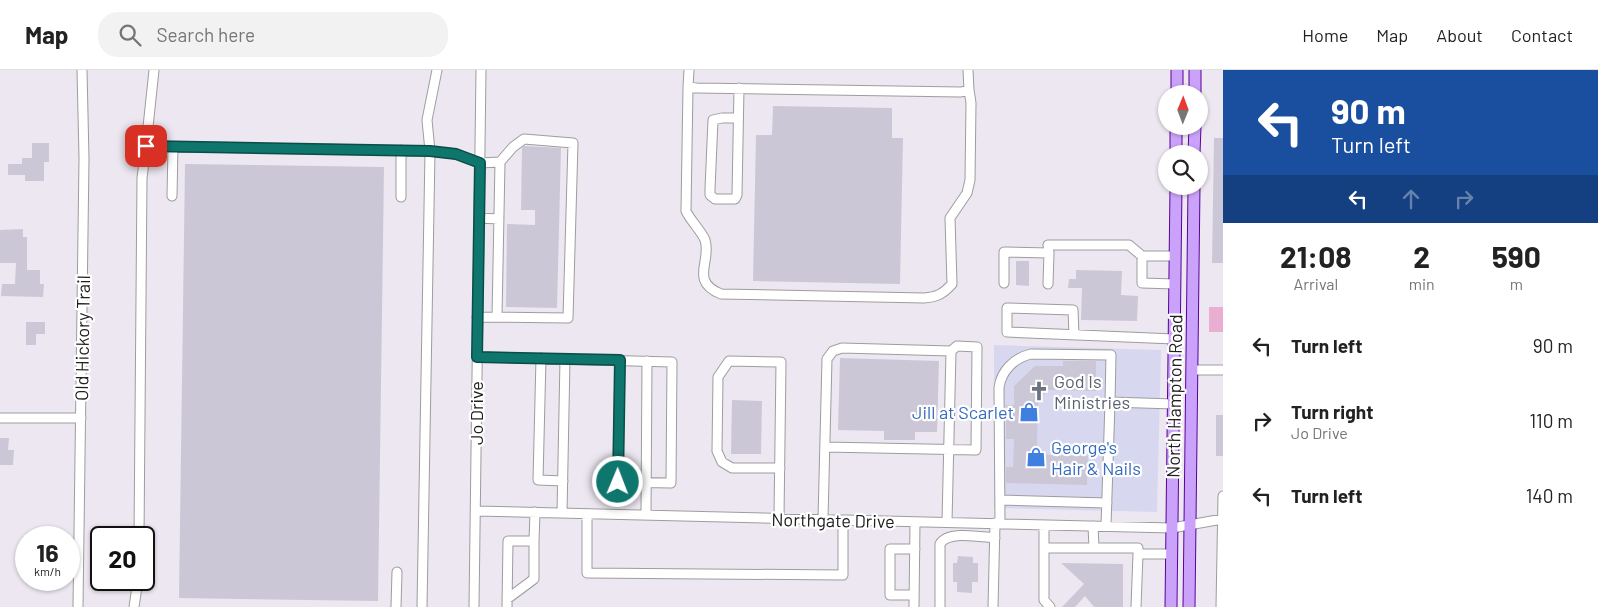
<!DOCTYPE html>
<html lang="en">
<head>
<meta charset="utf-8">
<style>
	:root { --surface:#fff; --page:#f2f2f2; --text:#222; --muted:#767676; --line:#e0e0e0 }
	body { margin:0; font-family:Barlow,sans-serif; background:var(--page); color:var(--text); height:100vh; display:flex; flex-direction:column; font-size:19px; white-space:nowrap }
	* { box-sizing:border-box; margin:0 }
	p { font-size:16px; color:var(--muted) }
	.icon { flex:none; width:28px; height:28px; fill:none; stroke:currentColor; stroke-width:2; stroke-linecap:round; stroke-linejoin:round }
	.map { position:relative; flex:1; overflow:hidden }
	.drawer { display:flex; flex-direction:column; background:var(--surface); width:375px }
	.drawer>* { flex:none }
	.top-card { background:#1a4fa0; color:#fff; overflow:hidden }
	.needle { width:32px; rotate:1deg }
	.tools { position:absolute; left:1158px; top:15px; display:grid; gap:10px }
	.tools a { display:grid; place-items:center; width:50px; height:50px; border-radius:50%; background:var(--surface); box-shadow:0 1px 4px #0004; font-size:25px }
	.speed { position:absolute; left:15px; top:456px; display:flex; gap:10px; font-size:25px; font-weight:700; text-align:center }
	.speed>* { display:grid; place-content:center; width:65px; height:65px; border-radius:50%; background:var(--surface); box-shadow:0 1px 4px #0004; line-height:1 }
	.speed small { font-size:12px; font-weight:400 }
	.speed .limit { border:2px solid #111; border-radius:8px; background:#fff; color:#111 }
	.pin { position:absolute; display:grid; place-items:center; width:42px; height:42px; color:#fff; margin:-21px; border-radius:10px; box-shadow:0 2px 8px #0006 }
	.me { position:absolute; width:55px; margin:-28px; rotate:1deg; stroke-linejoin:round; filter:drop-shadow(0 0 4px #0008) }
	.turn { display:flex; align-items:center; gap:18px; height:105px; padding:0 25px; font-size:22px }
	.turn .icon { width:65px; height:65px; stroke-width:2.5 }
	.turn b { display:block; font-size:35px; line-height:42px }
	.lanes { display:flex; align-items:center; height:48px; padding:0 25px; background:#0003; justify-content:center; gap:25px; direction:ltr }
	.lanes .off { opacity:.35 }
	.eta { display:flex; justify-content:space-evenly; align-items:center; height:85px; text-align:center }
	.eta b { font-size:30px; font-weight:700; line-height:35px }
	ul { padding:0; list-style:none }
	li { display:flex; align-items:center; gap:15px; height:75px; padding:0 25px }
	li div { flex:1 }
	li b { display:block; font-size:19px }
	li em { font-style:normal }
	header { display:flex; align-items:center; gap:30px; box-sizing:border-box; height:70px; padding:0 25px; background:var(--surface); border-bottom:1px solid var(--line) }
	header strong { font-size:24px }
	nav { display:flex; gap:28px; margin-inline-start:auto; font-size:18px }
	.search { width:350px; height:45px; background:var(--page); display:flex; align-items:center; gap:12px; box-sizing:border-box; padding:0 18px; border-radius:20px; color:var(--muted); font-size:19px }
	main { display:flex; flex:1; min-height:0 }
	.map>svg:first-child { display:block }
	.commercial { fill:#d7d8f0 }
	.grass { fill:#e9aed1 }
	.building { fill:#ccc7d7 }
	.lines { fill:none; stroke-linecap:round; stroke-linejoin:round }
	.minor-casing { stroke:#9d9d9d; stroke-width:11 }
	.major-casing { stroke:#580399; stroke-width:13 }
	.minor { stroke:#fff; stroke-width:9 }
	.major { stroke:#cba2fa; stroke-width:11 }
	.route-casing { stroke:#0a4d48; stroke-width:12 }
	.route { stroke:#0f766e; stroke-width:9 }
	.labels { text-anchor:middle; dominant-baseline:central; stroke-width:4.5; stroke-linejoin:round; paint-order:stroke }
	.street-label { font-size:18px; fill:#202020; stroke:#fff }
	.worship-label { font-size:18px; fill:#5b616d; stroke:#fff; text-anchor:start }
	.shop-label { font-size:18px; fill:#366cbe; stroke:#fff; text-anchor:end }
</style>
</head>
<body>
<header>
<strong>Map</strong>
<div class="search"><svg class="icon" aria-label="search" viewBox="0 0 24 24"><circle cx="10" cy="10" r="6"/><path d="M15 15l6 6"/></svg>Search here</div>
<nav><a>Home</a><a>Map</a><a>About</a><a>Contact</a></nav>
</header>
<main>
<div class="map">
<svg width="1223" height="537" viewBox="0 0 1223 537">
	<rect width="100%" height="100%" fill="#ece7f0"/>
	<path class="commercial" d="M 994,275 L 1161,280 L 1157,442 L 994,438 Z"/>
	<path class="grass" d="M 1209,237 L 1223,237 L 1223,262 L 1209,262 Z"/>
	<path class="building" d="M 773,36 L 892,38 L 892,68 L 903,68 L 900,214 L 753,211 L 756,65 L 772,65 Z
		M 1214,68 L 1223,68 L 1223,193 L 1212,193 Z
		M 32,73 L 49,73 L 49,92 L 44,92 L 44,111 L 25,111 L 25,105 L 8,105 L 8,94 L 22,94 L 22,88 L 32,88 Z
		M 524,76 L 561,78 L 557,238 L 506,237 L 507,154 L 535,155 L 535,140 L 521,140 L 522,78 Z
		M 185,94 L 384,97 L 378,531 L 179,528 Z
		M 23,159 L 23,167 L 27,167 L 27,200 L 40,200 L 40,214 L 44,214 L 43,227 L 1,226 L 2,214 L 15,214 L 16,193 L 0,193 L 0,160 Z
		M 1016,191 L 1029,191 L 1029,216 L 1016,215 Z
		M 1076,200 L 1122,201 L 1121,225 L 1138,226 L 1137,251 L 1081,250 L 1082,218 L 1068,218 L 1069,209 L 1076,209 Z
		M 26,252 L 45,252 L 45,264 L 36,264 L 36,275 L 26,275 Z
		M 840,288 L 939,291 L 937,362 L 915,362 L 915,370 L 884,370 L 884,361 L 838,360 Z
		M 1063,291 L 1096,291 L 1096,321 L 1048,320 L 1038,331 L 1037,375 L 1047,385 L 1088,386 L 1087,415 L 1006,413 L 1006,397 L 1013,397 L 1014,369 L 1006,369 L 1006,335 L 1014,335 L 1014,316 L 1035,296 L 1063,296 Z
		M 732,330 L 762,331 L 761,384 L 731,384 Z
		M 1216,345 L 1223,345 L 1223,386 L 1216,386 Z
		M 0,368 L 9,368 L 8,380 L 14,380 L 13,395 L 0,395 Z
		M 958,486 L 973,487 L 973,493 L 978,493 L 978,512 L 972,512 L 972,523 L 957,522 L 957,512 L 953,512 L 953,493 L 957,493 Z
		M 1061,493 L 1123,494 L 1123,537 L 1094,537 L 1085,526 L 1075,537 L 1062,537 L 1084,514 Z"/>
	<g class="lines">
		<defs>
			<path id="minor" d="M 154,0 L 146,76 L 430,81 L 456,84 L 480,93 L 500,92
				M 689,0 L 688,17 L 697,18 L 961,22 L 969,20 L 968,0
				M 688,17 L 686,141 C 690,150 702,162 705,170 C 712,191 689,211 721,224 L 924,228 C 937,227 943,224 952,214 L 950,148 L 967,123 L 970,110 L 971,33 L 969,20
				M 738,48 L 722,48 L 713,50 L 710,119 L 710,125 L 715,129 L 735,129 L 737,125 L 739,18
				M 172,126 L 173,77
				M 401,127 L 401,80
				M 479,148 L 499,149
				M 1142,186 L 1142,213 L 1175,214
				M 1004,213 L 1004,182 L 1049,183 L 1048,175 L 1129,175 L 1142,186 L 1175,186
				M 1048,214 L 1049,183
				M 477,247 L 568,248 L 573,73 L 524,69 L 513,77 L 500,92 L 497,247
				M 1074,265 L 1073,240 L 1007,238 L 1007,262 L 1174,269
				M 477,287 L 672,292 L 671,413 L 618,412 L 620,290
				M 541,288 L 538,410 L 563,411
				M 1192,300 L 1223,300
				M 0,348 L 81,348
				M 825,377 L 976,380 L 977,277 L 957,276 L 951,281
				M 1000,430 L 1107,433
				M 476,441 L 1172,458 L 1223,449
				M 562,443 L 565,289
				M 587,444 L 587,503 L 843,505 L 843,450
				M 646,445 L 647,291
				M 779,448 L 781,292 L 729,291 L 718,307 L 717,381 L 722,392 L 732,398 L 780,398
				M 823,449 L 827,289 L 833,281 L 842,278 L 951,281 L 947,452
				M 1000,454 L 999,318 C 1001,301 1014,288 1031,284 L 1111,285 L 1110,332
				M 1044,455 L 1044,530 L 1050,537
				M 1093,456 L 1094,478 L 1138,478 L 1138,484 L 1172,484
				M 1106,456 L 1110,332 L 1174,334
				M 139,468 L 142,108 L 146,76
				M 534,471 L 535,442
				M 1044,478 L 1094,478
				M 914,525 L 890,525 L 890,479 L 915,479
				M 78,537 L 84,88 L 82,0
				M 134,537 L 138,510
				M 396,537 L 397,502
				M 422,537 L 430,81 L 427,50 L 437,0
				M 474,537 L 481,0
				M 507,537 L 508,471 L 534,471 L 534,509 L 507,529
				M 914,537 L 915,452
				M 940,537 L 940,474 C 948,460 981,467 995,468
				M 993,537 L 995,453
				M 1136,537 L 1138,484
				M 1221,537 L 1223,426"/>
			<path id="major" d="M 1177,24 L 1177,0
				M 1195,24 L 1195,0
				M 1176,84 L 1176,56
				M 1194,84 L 1195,56
				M 1171,537 L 1176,116
				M 1189,537 L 1194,116"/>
		</defs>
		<use href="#minor" class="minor-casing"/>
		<use href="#major" class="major-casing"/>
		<use href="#minor" class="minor"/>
		<use href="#major" class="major"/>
	</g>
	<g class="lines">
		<defs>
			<path id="route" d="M 146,76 L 430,81 L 456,84 L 480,93 L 477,287 L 620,290 L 618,412"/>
		</defs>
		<use href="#route" class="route-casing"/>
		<use href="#route" class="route"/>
	</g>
	<defs>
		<symbol id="church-bare" viewBox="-9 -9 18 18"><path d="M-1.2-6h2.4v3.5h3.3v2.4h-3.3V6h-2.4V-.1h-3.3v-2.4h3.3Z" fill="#6b7280" stroke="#fff" stroke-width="2.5" paint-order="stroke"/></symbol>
		<symbol id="shop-bare" viewBox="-9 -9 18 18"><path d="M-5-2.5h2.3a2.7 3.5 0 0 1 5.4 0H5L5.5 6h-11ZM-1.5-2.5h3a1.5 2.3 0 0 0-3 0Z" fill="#3f7fe0" stroke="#fff" stroke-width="2.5" paint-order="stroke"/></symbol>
	</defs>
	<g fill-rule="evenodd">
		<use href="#church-bare" x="1025" y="307" width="28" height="28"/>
		<use href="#shop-bare" x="1015" y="328" width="28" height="28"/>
		<use href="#shop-bare" x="1022" y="373" width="28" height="28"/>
	</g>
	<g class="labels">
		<g class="street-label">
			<text transform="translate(82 268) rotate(-89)">Old Hickory Trail</text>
			<text transform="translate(1174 326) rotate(-89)">North Hampton Road</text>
			<text transform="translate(476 343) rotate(-90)">Jo Drive</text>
			<text transform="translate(833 450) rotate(1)">Northgate Drive</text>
		</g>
		<g class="worship-label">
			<text x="1054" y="311">God Is<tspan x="1054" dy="21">Ministries</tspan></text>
		</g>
		<g class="shop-label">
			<text x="1014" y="342">Jill at Scarlet</text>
			<text x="1051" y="377" text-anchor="start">George's<tspan x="1051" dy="21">Hair &amp; Nails</tspan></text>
		</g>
	</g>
</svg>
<div class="tools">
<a><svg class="needle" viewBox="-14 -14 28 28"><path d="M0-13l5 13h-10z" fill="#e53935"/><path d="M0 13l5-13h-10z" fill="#767676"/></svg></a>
<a><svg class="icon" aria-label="search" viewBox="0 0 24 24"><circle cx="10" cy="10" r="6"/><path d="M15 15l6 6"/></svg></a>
</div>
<div class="speed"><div>16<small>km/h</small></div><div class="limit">20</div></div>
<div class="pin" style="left:146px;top:76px;background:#d93025"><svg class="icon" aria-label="arrive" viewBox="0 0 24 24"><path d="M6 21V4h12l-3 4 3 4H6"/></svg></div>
<svg class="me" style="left:618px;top:412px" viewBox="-20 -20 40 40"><circle r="17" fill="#0f766e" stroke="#fff" stroke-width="3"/><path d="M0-11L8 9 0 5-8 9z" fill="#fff"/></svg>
</div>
<section class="drawer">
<div class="top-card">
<div class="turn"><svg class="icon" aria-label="left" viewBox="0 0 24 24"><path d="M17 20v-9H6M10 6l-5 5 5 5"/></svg><div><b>90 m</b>Turn left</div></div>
<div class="lanes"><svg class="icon" aria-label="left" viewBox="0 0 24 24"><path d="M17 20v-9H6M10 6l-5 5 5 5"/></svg><svg class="icon off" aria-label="ahead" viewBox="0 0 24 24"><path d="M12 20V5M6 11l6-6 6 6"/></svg><svg class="icon off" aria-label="right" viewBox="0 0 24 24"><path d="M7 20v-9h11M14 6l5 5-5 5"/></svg></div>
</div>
<div class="eta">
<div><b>21:08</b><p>Arrival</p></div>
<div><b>2</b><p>min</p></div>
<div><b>590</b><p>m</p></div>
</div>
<ul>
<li><svg class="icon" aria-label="left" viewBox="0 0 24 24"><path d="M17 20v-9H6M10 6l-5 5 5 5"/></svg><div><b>Turn left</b></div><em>90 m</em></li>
<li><svg class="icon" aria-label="right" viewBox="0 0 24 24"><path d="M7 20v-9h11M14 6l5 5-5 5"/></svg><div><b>Turn right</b><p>Jo Drive</p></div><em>110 m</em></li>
<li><svg class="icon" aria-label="left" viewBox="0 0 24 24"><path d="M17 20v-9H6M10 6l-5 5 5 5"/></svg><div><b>Turn left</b></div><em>140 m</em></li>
</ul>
</section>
</main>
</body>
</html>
